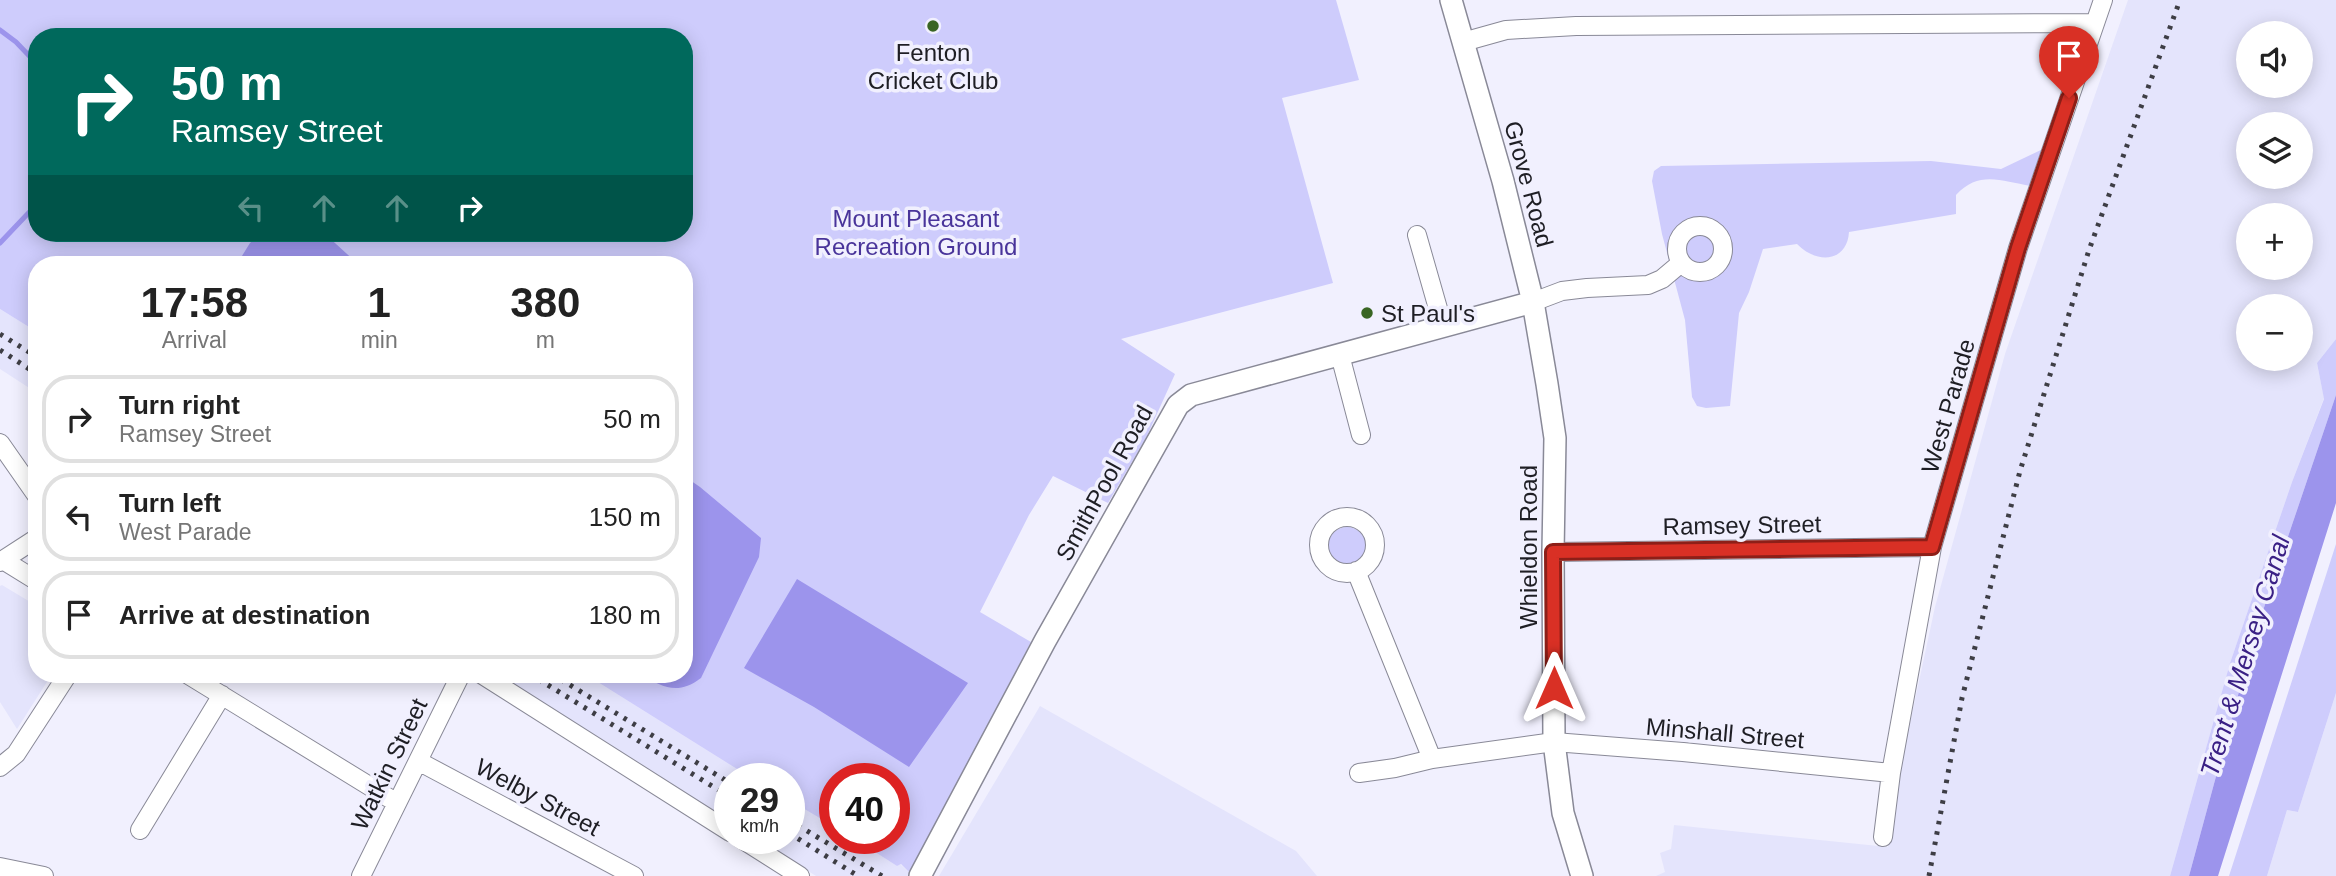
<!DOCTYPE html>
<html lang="en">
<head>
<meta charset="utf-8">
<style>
	:root { --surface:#fff; --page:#f2f2f2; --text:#222; --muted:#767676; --line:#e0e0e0 }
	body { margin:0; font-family:Helvetica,sans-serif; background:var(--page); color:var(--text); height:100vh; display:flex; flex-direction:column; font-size:26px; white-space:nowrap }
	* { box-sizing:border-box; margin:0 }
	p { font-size:23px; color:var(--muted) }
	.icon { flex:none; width:38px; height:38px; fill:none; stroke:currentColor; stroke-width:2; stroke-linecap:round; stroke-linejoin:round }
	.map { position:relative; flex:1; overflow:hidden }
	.details { position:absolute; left:28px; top:256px; width:665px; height:427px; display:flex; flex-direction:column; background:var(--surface); border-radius:28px; box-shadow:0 4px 18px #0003 }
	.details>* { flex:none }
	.top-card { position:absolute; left:28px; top:28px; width:665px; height:214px; border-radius:28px; box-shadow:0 4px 18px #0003; background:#00695c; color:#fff; overflow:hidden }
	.buttons { position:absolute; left:2236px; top:21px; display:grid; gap:14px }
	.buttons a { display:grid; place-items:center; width:77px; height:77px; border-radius:50%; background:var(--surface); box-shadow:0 4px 18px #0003; font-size:35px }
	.speed { position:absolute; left:714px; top:763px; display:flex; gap:14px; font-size:35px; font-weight:700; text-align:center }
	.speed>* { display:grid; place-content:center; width:91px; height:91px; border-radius:50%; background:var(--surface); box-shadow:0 4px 18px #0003; line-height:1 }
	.speed small { font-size:18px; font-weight:400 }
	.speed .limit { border:10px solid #d22; background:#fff; color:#111 }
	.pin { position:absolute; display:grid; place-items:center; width:60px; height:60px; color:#fff; margin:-72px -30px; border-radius:50% 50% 50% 0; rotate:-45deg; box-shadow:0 0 7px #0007 }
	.pin .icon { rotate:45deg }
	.me { position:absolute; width:77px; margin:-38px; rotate:0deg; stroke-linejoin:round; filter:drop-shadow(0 0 5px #0008) }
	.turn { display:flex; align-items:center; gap:24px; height:147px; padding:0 28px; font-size:32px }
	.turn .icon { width:91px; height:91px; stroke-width:2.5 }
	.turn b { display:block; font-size:49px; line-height:60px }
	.lanes { display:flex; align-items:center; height:66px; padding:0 28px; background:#0003; justify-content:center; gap:35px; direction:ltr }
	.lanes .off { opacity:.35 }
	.eta { display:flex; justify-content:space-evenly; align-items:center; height:119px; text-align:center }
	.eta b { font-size:42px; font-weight:800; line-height:49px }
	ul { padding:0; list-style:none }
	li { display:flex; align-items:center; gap:21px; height:88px; margin:0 14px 10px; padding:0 14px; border:4px solid var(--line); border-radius:28px }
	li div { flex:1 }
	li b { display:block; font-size:26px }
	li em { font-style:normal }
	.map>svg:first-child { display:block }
	.built { fill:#e4e4fc; fill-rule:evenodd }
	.green { fill:#ceccfc; fill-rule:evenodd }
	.water { fill:#9c94ec }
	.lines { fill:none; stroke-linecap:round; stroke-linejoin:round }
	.stream { stroke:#9c94ec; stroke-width:5 }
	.minor-casing { stroke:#898997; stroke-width:20 }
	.tertiary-casing { stroke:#898997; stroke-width:24 }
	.minor { stroke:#fff; stroke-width:18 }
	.tertiary { stroke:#fff; stroke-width:21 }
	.rail { stroke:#3e3e45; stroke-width:5; stroke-dasharray:3.5 7; stroke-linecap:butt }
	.route-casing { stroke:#8d1f18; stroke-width:18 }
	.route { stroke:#d93025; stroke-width:12 }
	.poi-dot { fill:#396523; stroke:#f1f0fe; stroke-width:2.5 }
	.labels { text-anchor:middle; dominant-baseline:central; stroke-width:7; stroke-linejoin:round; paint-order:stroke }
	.poi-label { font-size:24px; fill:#1e1e24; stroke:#f1f0fe }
	.street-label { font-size:24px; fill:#1e1e24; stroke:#f1f0fe }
	.park-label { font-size:24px; fill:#49349a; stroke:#f1f0fe }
	.water-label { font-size:26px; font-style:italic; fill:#3a2085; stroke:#f1f0fe }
</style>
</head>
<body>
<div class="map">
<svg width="2336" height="876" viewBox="0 0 2336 876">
	<rect width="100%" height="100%" fill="#f1f0fe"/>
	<path class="built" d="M 2128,0 L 2336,0 L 2336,339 L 2317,363 L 2324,398 L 2292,482 L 2230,663 L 2170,876 L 1656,876 L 1665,872 L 1660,853 L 1671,849 L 1674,825 L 1888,847 L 1902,760 L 1935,607 L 2005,354 ZM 2249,33 L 2301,33 L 2301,86 L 2249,86 ZM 2249,124 L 2301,124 L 2301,177 L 2249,177 ZM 2249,215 L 2301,215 L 2301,268 L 2249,268 ZM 2249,306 L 2301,306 L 2301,359 L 2249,359 Z
		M 0,309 L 37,332 L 37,393 L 0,369 Z
		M 2,585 L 37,606 L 37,674 L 52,674 L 17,729 L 0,702 L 0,586 Z
		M 497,674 L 585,674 L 753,779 L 730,779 L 730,821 Z
		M 2336,693 L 2336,876 L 2267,876 L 2287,810 L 2298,812 Z
		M 1040,706 L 1296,851 L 1317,876 L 939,876 Z
		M 789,800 L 835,827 L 835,838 L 853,838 L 897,866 L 900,864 L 910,873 L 909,876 L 816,876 L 756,838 L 789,838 Z"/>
	<path class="green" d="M 0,0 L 1336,0 L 1359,80 L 1282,98 L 1333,283 L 1121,339 L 1175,374 L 1146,438 L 1108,503 L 1053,476 L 1029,515 L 980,612 L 1031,642 L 910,873 L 901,864 L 897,866 L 853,838 L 894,838 L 894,779 L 835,779 L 835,827 L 789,800 L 789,779 L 753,779 L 585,674 L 684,674 L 684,264 L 37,264 L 37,332 L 0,309 ZM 37,37 L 684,37 L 684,233 L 37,233 Z
		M 2045,148 L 2031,186 C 2001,181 1979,170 1956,195 L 1956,214 L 1849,232 C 1847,263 1816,264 1797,244 L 1763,249 L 1749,292 L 1739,313 L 1730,406 L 1706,408 L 1697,406 L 1692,397 L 1685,320 L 1662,234 L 1652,181 L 1654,171 L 1661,166 L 1931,161 L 2001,169 Z
		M 2336,339 L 2336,395 L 2253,640 L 2189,876 L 2170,876 L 2230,663 L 2292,482 L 2324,399 L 2317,363 Z
		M1328 546a19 19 0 1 1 38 0a19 19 0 1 1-38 0Z
		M 2336,544 L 2336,693 L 2298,812 L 2287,810 L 2267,876 L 2229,876 Z"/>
	<path class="water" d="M 261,233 L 324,233 L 358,264 L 237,264 L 250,243 Z
		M 2336,395 L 2336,503 L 2218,876 L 2189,876 L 2253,640 Z
		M 684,476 L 700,487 L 761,538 L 759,557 L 701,678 C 677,696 663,687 640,674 L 684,674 Z
		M 797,579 L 968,683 L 909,767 L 814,707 L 744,668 Z"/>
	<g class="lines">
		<path class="stream" d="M 0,30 L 16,42 L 37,64
			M 0,243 L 37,204"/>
		<defs>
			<path id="minor" d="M 1463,42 L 1506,30 L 1576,26 L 2094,23
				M1677 249a23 23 0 1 1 46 0a23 23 0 1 1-46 0Z
				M 1417,235 L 1443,326
				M 1533,302 L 1562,291 L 1587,288 L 1648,285 L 1662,279 L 1681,263
				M 1340,355 L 1361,435
				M 0,443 L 37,496
				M1319 545a28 28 0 1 1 56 0a28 28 0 1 1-56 0Z
				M 1553,552 L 1932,547
				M 3,560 L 37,581
				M 0,562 L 37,538
				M 1356,571 L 1432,759
				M 187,674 L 397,803
				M 481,674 L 730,832
				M 418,761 L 634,876
				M 0,767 L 16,754 L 68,674
				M 1359,773 L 1395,768 L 1432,759 L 1554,742 L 1683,752 L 1891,773
				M 140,830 L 222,695
				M 1883,837 L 1891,773 L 1932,547 L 2018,248 L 2103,0
				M 740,838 L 800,876
				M 0,867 L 44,876
				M 361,876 L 461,674"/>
			<path id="tertiary" d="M 1451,0 L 1503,181 L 1533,302 L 1547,384 L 1555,438 L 1553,552 L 1554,742 L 1563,813 L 1582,876
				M 920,876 L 1045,641 L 1178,405 L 1191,395 L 1533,302"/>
		</defs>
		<use href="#minor" class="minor-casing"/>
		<use href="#tertiary" class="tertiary-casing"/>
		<use href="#minor" class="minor"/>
		<use href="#tertiary" class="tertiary"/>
		<path class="rail" d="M 0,334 L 37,357
			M 0,350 L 37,374
			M 530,674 L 730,797
			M 552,674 L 730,783
			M 789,820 L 882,876
			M 789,833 L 858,876
			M 1929,876 L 1962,698 L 2020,471 L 2089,250 L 2180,0"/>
	</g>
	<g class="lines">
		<defs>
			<path id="route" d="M 1554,688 L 1553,552 L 1932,547 L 2018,248 L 2069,98"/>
		</defs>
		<use href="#route" class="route-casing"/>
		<use href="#route" class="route"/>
	</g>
	<g class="poi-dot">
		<circle cx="933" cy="26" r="7"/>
		<circle cx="1367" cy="313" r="7"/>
	</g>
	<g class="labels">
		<g class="poi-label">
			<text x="933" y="52">Fenton<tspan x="933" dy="28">Cricket Club</tspan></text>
			<text x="1381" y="313" text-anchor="start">St Paul's</text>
		</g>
		<g class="street-label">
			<text transform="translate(1529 184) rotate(75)">Grove Road</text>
			<text transform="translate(1948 406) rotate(-74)">West Parade</text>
			<text transform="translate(1104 483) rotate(-61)">SmithPool Road</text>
			<text transform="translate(1742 525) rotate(-1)">Ramsey Street</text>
			<text transform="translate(1528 547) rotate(-90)">Whieldon Road</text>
			<text transform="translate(1725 733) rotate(5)">Minshall Street</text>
			<text transform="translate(389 764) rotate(-64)">Watkin Street</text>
			<text transform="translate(538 797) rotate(28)">Welby Street</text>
		</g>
		<g class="park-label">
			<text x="916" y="218">Mount Pleasant<tspan x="916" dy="28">Recreation Ground</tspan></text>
		</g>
		<g class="water-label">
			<text transform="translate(2245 656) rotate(-73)">Trent &amp; Mersey Canal</text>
		</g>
	</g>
</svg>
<div class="buttons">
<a><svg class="icon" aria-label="sound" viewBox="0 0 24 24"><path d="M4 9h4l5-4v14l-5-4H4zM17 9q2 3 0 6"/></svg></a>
<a><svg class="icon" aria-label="layers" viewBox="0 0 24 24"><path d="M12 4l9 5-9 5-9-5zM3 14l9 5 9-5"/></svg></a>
<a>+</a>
<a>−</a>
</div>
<div class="speed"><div>29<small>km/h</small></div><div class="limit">40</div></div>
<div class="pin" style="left:2069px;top:98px;background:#d93025"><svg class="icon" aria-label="arrive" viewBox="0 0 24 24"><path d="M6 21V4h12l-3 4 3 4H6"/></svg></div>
<svg class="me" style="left:1554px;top:688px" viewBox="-20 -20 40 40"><path d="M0-17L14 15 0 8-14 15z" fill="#d93025" stroke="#fff" stroke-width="4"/></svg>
<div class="top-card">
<div class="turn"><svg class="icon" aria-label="right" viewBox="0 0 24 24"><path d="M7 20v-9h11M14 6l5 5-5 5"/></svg><div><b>50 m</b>Ramsey Street</div></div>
<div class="lanes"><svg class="icon off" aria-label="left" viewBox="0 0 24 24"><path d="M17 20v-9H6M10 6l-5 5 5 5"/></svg><svg class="icon off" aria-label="ahead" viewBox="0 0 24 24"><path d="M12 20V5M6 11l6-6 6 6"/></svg><svg class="icon off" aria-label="ahead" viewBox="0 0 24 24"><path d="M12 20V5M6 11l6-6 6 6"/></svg><svg class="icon" aria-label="right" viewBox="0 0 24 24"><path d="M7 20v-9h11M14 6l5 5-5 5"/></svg></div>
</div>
<section class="details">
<div class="eta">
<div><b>17:58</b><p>Arrival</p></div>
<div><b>1</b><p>min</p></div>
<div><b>380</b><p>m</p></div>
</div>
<ul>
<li><svg class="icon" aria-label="right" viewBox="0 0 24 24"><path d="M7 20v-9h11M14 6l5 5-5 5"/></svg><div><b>Turn right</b><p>Ramsey Street</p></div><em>50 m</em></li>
<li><svg class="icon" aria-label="left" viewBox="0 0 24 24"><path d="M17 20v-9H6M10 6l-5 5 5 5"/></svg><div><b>Turn left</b><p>West Parade</p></div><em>150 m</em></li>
<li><svg class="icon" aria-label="arrive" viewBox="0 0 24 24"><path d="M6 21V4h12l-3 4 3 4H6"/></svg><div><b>Arrive at destination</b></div><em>180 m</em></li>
</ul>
</section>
</div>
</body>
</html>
